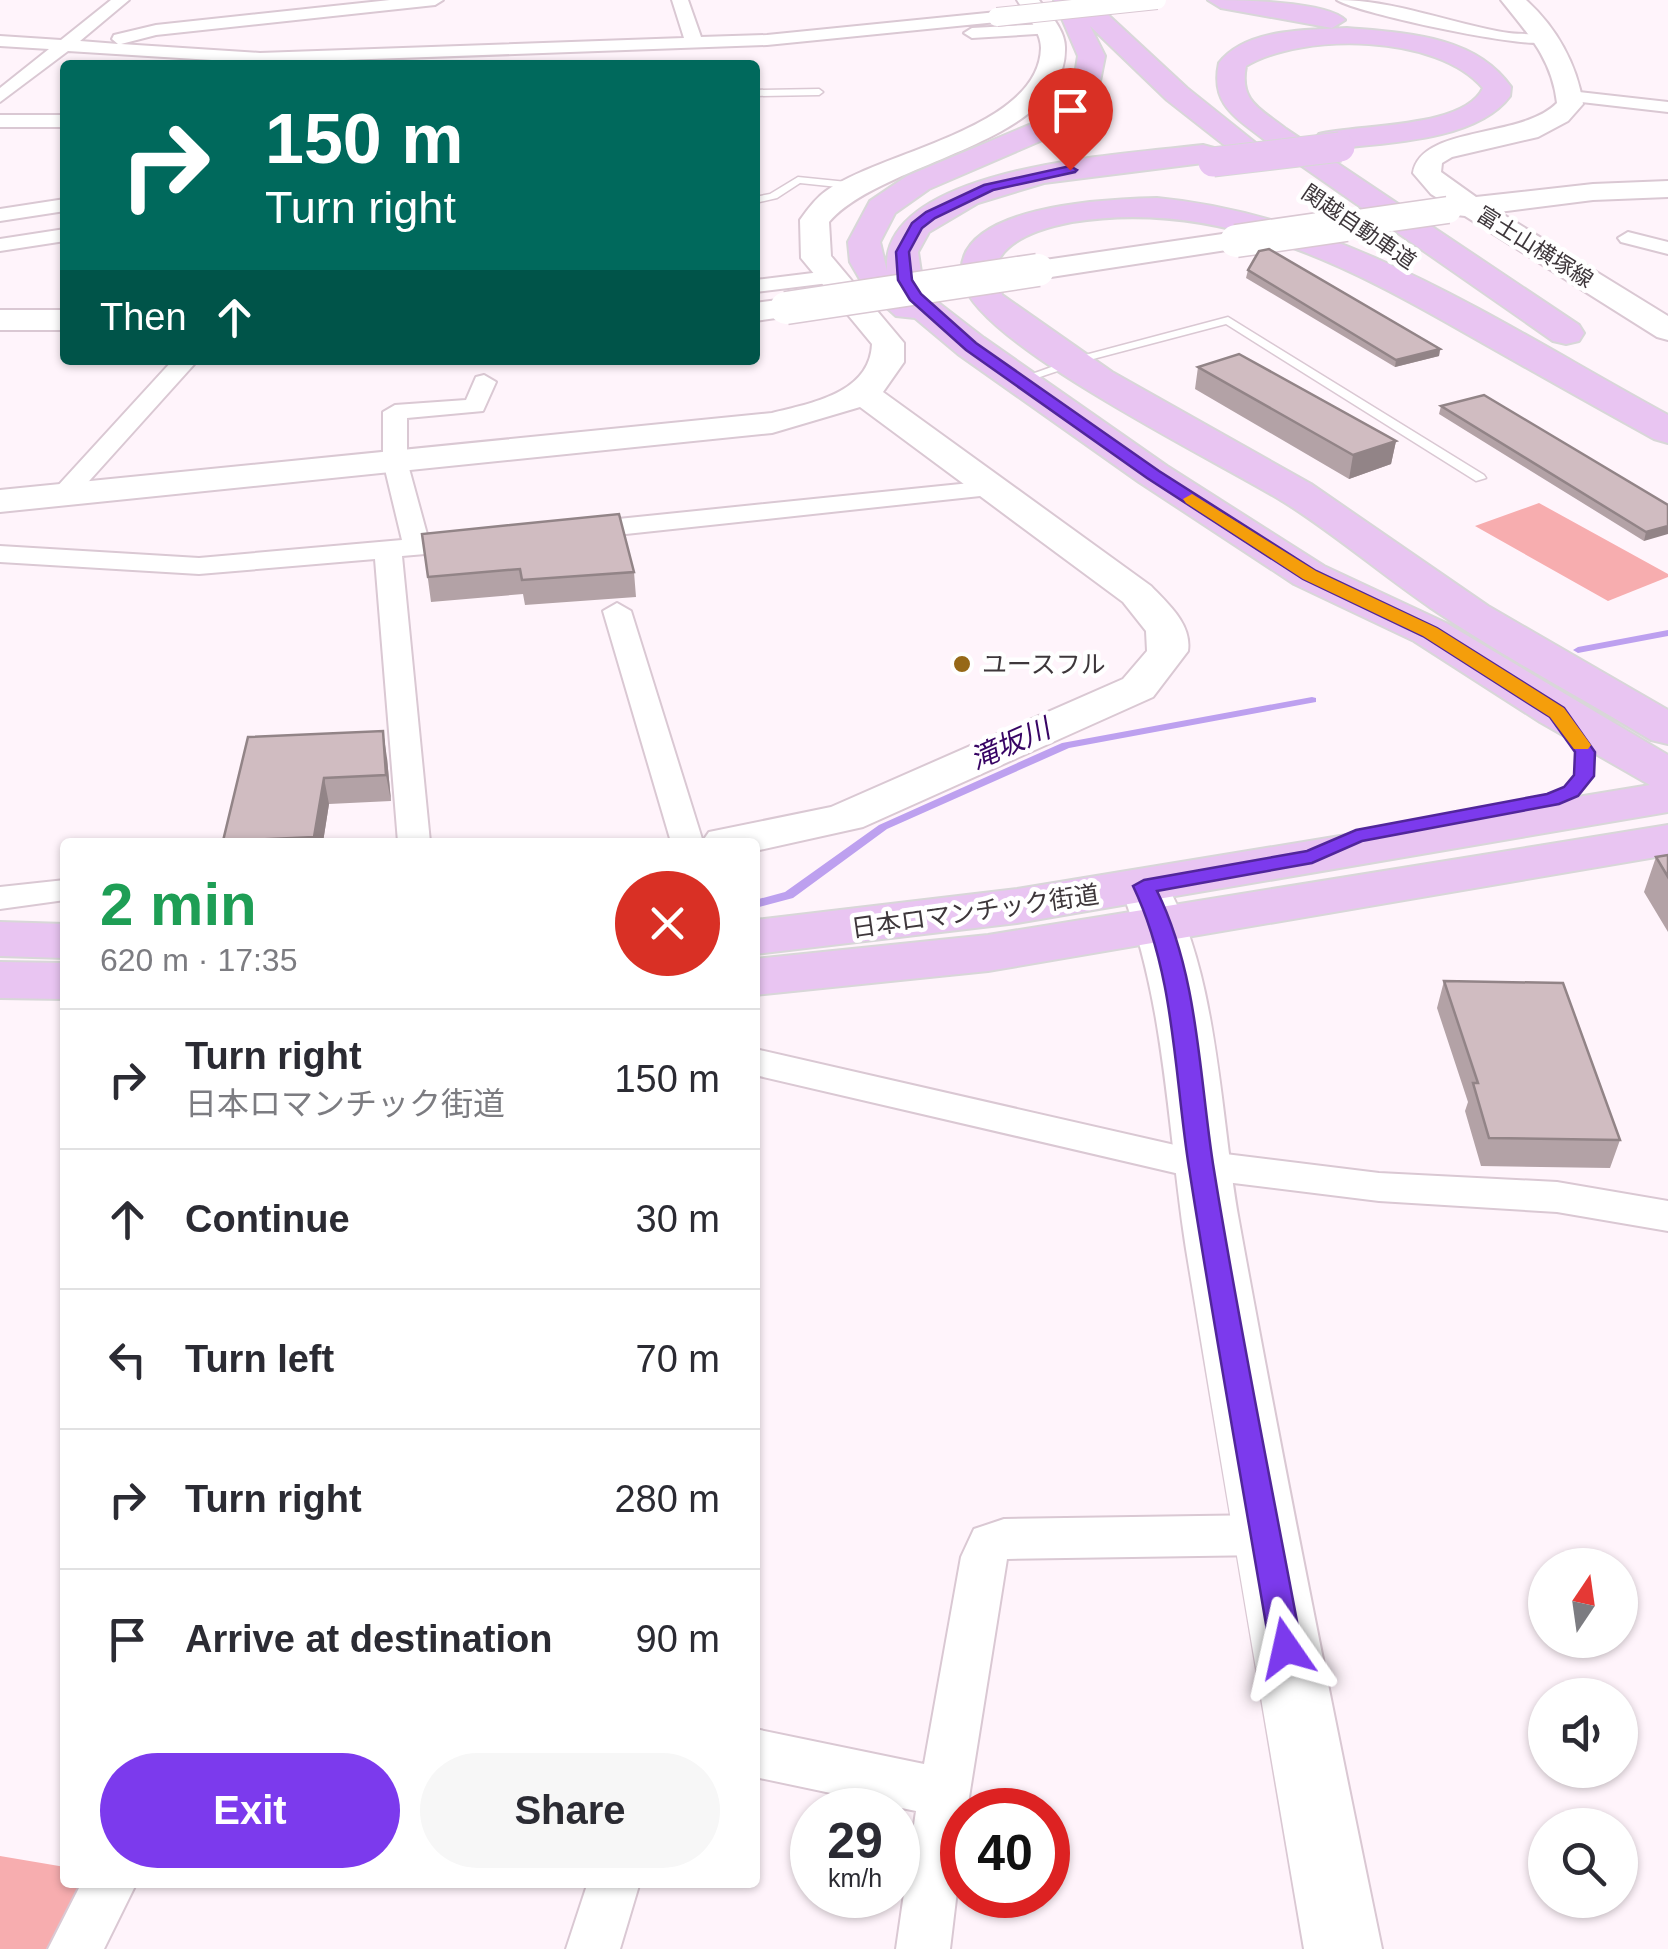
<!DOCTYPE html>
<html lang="en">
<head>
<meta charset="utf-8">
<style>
	:root { --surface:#fff; --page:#f7f7f7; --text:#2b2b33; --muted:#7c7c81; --line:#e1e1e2; --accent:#7c3aed }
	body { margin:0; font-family:Arial,"Noto Sans JP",sans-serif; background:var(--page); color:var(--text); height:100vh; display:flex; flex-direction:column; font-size:38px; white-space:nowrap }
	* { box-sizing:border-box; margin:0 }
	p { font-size:32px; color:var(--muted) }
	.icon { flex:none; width:55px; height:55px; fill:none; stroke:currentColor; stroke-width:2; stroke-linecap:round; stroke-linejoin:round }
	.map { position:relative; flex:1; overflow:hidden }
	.panel { position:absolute; left:60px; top:838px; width:700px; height:1050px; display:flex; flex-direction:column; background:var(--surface); border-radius:10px; box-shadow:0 2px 8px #0004 }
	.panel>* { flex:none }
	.hud { position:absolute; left:60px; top:60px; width:700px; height:305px; border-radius:10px; box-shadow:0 2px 8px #0004; background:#00695c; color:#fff; overflow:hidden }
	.needle { width:65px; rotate:13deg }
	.controls { position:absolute; left:1528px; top:1548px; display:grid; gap:20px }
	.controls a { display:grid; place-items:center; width:110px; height:110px; border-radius:50%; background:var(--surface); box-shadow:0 2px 8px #0004; font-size:50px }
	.speed { position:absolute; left:790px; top:1788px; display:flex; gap:20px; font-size:50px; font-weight:700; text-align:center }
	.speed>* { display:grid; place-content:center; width:130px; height:130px; border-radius:50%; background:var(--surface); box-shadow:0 2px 8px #0004; line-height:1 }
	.speed small { font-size:25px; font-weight:400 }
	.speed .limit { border:15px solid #d22; background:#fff; color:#111 }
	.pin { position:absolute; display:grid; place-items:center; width:85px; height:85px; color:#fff; margin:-102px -42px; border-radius:50% 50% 50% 0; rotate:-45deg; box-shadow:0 0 10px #0007 }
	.pin .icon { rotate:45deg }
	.me { position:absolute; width:110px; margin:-55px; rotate:349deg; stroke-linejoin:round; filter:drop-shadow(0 0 8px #0008) }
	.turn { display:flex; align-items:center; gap:35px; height:210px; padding:0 40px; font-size:45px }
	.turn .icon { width:130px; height:130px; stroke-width:2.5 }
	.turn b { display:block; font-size:70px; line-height:85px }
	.then { display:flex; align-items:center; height:95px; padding:0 40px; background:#0003; gap:20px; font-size:38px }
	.round { display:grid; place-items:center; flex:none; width:105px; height:105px; border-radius:52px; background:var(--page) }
	.head { display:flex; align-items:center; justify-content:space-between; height:170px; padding:0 40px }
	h1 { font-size:60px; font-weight:600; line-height:75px; color:#1e9e55 }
	.button { display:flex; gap:20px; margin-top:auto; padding:20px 40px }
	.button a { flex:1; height:115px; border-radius:60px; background:var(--accent); color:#fff; font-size:40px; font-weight:600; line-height:115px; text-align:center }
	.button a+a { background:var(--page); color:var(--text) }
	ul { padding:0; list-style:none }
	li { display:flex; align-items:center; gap:30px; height:140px; padding:0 40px; border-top:2px solid var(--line) }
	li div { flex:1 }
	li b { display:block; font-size:38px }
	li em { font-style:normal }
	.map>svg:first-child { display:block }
	.green { fill:#f7adaf }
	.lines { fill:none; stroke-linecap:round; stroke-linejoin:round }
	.stream { fill:#bda0ef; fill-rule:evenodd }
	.lane-casing { stroke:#dac8d3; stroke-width:3 }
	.street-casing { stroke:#dac8d3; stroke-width:4 }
	.secondary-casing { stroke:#dac8d3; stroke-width:4 }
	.highway-casing { stroke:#d8d7d8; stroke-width:4 }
	.lane { fill:#fff; fill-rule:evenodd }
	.street { fill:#fff; fill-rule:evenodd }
	.secondary { fill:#fff; fill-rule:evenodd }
	.highway { fill:#e9c5f2; fill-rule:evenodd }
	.street-bridge-casing { stroke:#dac8d3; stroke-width:20; stroke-linecap:butt }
	.secondary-bridge-far1-casing { stroke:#dac8d3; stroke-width:29; stroke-linecap:butt }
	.secondary-bridge-casing { stroke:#dac8d3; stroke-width:35; stroke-linecap:butt }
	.highway-bridge-casing { stroke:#d8d7d8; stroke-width:31; stroke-linecap:butt }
	.street-bridge { stroke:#fff; stroke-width:18 }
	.secondary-bridge-far1 { stroke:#fff; stroke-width:26 }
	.secondary-bridge { stroke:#fff; stroke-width:32 }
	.highway-bridge { stroke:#e9c5f2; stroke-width:29 }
	.wall { fill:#b3a2a6 }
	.shaded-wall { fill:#928487 }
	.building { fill:#d0bcc1; stroke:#928487; stroke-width:2.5 }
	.route { fill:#7c3aed; stroke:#51269a; stroke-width:2.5 }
	.slow { fill:#f59e0b }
	.poi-dot { fill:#966817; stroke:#fff; stroke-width:4 }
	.labels { text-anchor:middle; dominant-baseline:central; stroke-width:9; stroke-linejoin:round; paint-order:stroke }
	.far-street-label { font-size:22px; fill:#3e373b; stroke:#fff }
	.poi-label { font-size:25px; fill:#3e373b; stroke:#fff; text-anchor:start }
	.street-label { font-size:25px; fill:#3e373b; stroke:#fff }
	.water-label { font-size:28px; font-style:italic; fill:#370464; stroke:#fff }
</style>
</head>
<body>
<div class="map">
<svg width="1668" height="1949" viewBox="0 0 1668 1949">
	<rect width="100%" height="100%" fill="#fff4fb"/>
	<path class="green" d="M 1539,503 L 1668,574 L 1668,577 L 1608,601 L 1475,526 Z
		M 0,1856 L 65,1867 L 65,1882 L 88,1883 L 52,1949 L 0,1949 Z"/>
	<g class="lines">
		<path class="stream" d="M 1668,630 L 1668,636 L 1578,653 L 1573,650 L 1578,647 Z
			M 1312,697 L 1316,698 L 1316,702 L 1069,748 L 887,829 L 793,898 L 755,908 L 755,900 L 785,892 L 879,825 L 1062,743 Z"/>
		<defs>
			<path id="lane" d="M 755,90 L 819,89 L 823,92 L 819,95 L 755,96 Z
				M 798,177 L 857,183 L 862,186 L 857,189 L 800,183 L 777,198 L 755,203 L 755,197 L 770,194 Z
				M 1228,317 L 1484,475 L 1486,478 L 1476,481 L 1226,324 L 1093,359 L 1025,382 L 1015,380 L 1085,355 Z"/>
			<path id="street" d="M 111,0 L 129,0 L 80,41 L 118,44 L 112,39 L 114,35 L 156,25 L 390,0 L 443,0 L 435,5 L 156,35 L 121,44 L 260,53 L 684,38 L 672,0 L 688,0 L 701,37 L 767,35 L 997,12 L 1005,17 L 997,22 L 767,45 L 260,63 L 68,51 L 0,102 L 0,88 L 49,49 L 0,46 L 0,36 L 61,40 Z
				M 1337,0 C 1396,0 1451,24 1509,33 C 1524,35 1542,32 1554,41 C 1539,53 1356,13 1337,0 Z
				M 1046,24 L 1052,25 L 1052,33 L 972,38 L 964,33 L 972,28 Z
				M 1570,91 L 1668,102 L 1668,112 L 1564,100 L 1564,92 Z
				M 0,115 L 65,115 L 65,127 L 0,127 Z
				M 65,199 L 65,211 L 0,221 L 0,209 Z
				M 65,229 L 65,241 L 0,251 L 0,239 Z
				M 1628,232 L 1668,242 L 1668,254 L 1621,242 L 1618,238 Z
				M 829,271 L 840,277 L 837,282 L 755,292 L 755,280 Z
				M 173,360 L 198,360 L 72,500 L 54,500 L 50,495 L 54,490 Z
				M 484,375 L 496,382 L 483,411 L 407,418 L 407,461 L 428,538 L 472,534 L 485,542 L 472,550 L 402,556 L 430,842 L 398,842 L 375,559 L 199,574 L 0,562 L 0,546 L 199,558 L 402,540 L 383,461 L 383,412 L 395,405 L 466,400 L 476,377 Z
				M 990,481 L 999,484 L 1003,489 L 999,494 L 579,539 L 566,531 L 579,523 Z
				M 617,603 L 631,611 L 703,842 L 671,842 L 603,611 Z
				M 65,880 L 65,900 L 0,909 L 0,887 Z
				M 755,1049 L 1201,1151 L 1379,1173 L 1557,1182 L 1668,1201 L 1668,1231 L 1557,1212 L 1379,1201 L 1201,1179 L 755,1075 Z
				M 1265,1515 L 1281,1521 L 1288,1535 L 1281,1549 L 1265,1555 L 1007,1559 L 967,1810 L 962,1810 L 962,1849 L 950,1949 L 896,1949 L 916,1811 L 755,1777 L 755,1729 L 924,1764 L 961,1557 L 974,1529 L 1004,1519 Z
				M 82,1882 L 137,1882 L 104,1949 L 48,1949 Z
				M 588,1882 L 640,1882 L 620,1949 L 566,1949 Z"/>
			<path id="secondary" d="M 1017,0 L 1039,0 C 1049,13 1065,30 1065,47 C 1068,144 882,160 829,222 L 831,256 L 904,343 L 904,362 L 883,392 L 1151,586 C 1168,604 1192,624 1188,651 L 1153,697 L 863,827 L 755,851 L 755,842 L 702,842 L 709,832 L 831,807 L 1123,679 L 1147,651 L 1146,631 L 1123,602 L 860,407 L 772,433 L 0,512 L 0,490 L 772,413 C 812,403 870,393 872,344 L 801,258 L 800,220 C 807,210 816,198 826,191 C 881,151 1039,129 1041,48 C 1041,31 1025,13 1017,0 Z
				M 1501,0 L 1526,0 C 1556,27 1577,64 1583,104 L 1568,121 L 1538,137 L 1452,157 L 1442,163 L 1441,172 L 1476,197 L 1593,184 L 1668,181 L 1668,197 L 1593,200 L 1499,212 L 1668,316 L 1668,340 L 1657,337 L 1465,216 L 1448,214 L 1444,208 L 1447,204 L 1431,194 L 1413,173 C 1421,125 1522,139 1557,103 C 1552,58 1527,33 1501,0 Z
				M 1236,232 L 1246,235 L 1251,241 L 1246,247 L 1038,279 L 1027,276 L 1023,270 L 1027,264 L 1038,261 Z
				M 786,299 L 797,301 L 802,308 L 797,315 L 755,321 L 755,303 Z
				M 0,310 L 65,310 L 65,330 L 0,330 Z
				M 1144,871 L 1161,876 C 1218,962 1220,1118 1239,1221 C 1283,1464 1332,1707 1382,1949 L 1304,1949 C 1264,1716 1224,1483 1186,1249 C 1167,1127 1166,1002 1120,886 L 1127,876 Z"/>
			<path id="highway" d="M 1054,0 L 1092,0 L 1187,88 L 1272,156 L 1268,162 L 1246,162 L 1167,100 L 1090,26 L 1105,56 L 1096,101 L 1068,129 L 929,189 L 895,213 L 880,242 L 887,271 C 878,165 1131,154 1203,145 L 1214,148 L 1218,154 L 1214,160 L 1203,163 L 1044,183 L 978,203 L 929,232 L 918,252 L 922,279 L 940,304 L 984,338 L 1167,466 L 1324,566 L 1446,623 L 1668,755 L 1668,812 L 1017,923 L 755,954 L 755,920 L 1017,889 L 1650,785 L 1540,722 L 1414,641 L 1294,584 L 1139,482 L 958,354 L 915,318 L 896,316 L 865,288 L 850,262 L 848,242 L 870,201 L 907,176 L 1048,117 L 1072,93 L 1078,56 Z
				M 1208,0 C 1236,0 1327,1 1345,20 L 1332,28 L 1221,8 Z
				M 1347,28 C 1405,33 1475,35 1511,87 L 1510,96 C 1476,142 1381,143 1329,149 L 1319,146 L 1314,140 L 1319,134 C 1358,124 1464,129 1483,88 C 1438,34 1303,32 1246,66 C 1239,102 1261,109 1286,129 L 1579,325 L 1584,333 L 1579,341 L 1566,344 L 1553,341 L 1266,141 C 1236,117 1210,105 1219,63 C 1246,28 1308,30 1347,28 Z
				M 1157,198 C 1347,216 1504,326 1668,415 L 1668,443 L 1654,439 C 1594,406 1534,372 1474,338 C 1349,266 1222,198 1072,222 C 1046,227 1005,238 996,266 L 1002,295 L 1112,372 L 1311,484 L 1488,606 L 1668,710 L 1668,744 L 1651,740 C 1578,696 1502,656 1431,608 C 1381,574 1335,534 1284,502 C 1223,464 978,345 963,282 C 945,204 1112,199 1157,198 Z
				M 1668,825 L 1668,855 L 988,971 L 755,995 L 755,959 L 988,935 Z
				M 0,922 L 65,924 L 65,958 L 0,956 Z
				M 0,962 L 65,963 L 65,999 L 0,998 Z"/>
		</defs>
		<use href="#lane" class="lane-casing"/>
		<use href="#street" class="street-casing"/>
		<use href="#secondary" class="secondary-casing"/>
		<use href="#highway" class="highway-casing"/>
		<use href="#lane" class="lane"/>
		<use href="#street" class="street"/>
		<use href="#secondary" class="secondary"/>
		<use href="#highway" class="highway"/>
		<defs>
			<path id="street-bridge" d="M 997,17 L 1157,0"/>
			<path id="secondary-bridge-far1" d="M 1329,227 L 1448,210"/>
			<path id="secondary-bridge" d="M 1236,241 L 1346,225
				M 786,308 L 1038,270"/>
			<path id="highway-bridge" d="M 1213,162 L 1340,147"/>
		</defs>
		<use href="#street-bridge" class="street-bridge-casing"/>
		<use href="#secondary-bridge-far1" class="secondary-bridge-far1-casing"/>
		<use href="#secondary-bridge" class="secondary-bridge-casing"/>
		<use href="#highway-bridge" class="highway-bridge-casing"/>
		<use href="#street-bridge" class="street-bridge"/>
		<use href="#secondary-bridge-far1" class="secondary-bridge-far1"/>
		<use href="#secondary-bridge" class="secondary-bridge"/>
		<use href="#highway-bridge" class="highway-bridge"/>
	</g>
	<path class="wall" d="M 1248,270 L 1440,349 L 1439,356 L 1395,367 L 1246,278 Z
		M 1198,367 L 1396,441 L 1391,464 L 1349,479 L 1195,389 Z
		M 1441,406 L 1668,505 L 1644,541 L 1439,414 Z
		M 422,534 L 634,572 L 636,597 L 525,605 L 523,594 L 431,602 Z
		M 248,737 L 387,758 L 391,801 L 329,804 L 323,842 L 224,842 Z
		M 1668,855 L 1668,932 L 1644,892 L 1656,857 Z
		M 1444,981 L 1620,1140 L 1610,1168 L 1481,1166 L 1465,1111 L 1468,1102 L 1437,1008 Z"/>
	<path class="shaded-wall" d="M 1440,349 L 1439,356 L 1395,367 L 1396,360 Z
		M 1396,441 L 1391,464 L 1349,479 L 1353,455 Z
		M 1668,526 L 1668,534 L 1644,541 L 1646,532 Z
		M 383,731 L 387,758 L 391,801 L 386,775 Z
		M 324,778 L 329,804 L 323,842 L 315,842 L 314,837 Z"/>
	<path class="building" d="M 1269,249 L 1440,349 L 1396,360 L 1248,270 L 1259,251 Z
		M 1239,354 L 1396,441 L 1353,455 L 1198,367 Z
		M 1484,395 L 1668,505 L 1668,526 L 1646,532 L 1441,406 Z
		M 619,514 L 634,572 L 522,580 L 520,569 L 428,577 L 422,534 Z
		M 383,731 L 386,775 L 324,778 L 314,837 L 223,841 L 248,737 Z
		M 1668,855 L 1668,877 L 1656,857 Z
		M 1444,981 L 1563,983 L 1620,1140 L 1489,1138 L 1473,1083 L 1478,1083 Z"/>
	<path class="route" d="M 1070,166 L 1077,170 L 1075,172 L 993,190 L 935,218 L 922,228 L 909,252 L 912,280 L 921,294 L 976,343 L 1159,471 L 1316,571 L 1437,628 L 1564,708 L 1595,752 L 1594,776 L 1578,796 L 1559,804 L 1362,841 L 1312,863 L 1157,891 C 1198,974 1199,1073 1213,1164 C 1239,1326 1272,1487 1302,1648 L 1297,1658 L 1286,1662 L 1275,1658 L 1270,1648 C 1243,1488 1214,1328 1189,1168 C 1174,1073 1175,974 1133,886 L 1144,880 L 1307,851 L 1356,830 L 1547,794 L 1564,787 L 1574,775 L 1575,752 L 1550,717 L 1423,636 L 1303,579 L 1147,478 L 966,350 L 910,300 L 898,280 L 896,252 L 912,223 L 926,212 L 984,185 Z"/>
	<path class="slow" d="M 1192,494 L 1316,571 L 1437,628 L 1564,708 L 1591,745 L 1588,749 L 1574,749 L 1550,717 L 1423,636 L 1303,579 L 1186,503 L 1183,499 Z"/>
	<circle class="poi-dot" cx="962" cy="664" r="10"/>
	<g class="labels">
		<g class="far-street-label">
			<text transform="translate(1359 227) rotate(34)">関越自動車道</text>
			<text transform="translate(1535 247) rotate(32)">富士山横塚線</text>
		</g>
		<g class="poi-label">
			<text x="982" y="664">ユースフル</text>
		</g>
		<g class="street-label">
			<text transform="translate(975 911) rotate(-8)">日本ロマンチック街道</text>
		</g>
		<g class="water-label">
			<text transform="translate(1010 744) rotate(-24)">滝坂川</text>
		</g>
	</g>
</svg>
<div class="controls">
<a><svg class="needle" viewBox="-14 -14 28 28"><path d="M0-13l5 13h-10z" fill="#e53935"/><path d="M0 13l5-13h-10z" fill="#7c7c81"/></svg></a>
<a><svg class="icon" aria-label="sound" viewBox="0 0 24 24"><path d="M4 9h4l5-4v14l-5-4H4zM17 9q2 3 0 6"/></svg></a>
<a><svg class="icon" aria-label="search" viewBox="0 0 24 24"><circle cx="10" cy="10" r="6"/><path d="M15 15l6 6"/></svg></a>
</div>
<div class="speed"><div>29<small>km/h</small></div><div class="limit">40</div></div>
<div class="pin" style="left:1070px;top:170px;background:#d93025"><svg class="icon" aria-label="arrive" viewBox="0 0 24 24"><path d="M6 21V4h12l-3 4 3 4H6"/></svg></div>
<svg class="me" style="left:1286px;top:1648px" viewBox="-20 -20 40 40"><path d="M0-17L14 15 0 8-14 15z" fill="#7c3aed" stroke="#fff" stroke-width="4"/></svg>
<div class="hud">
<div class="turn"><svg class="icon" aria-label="right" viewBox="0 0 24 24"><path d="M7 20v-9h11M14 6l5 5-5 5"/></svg><div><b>150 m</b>Turn right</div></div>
<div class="then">Then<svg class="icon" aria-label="ahead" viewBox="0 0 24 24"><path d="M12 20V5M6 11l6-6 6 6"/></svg></div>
</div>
<section class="panel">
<div class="head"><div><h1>2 min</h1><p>620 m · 17:35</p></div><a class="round" style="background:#d93025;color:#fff"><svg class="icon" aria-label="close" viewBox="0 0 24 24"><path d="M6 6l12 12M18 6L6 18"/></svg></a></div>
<ul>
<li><svg class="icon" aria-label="right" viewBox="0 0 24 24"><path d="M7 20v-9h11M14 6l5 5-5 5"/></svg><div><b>Turn right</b><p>日本ロマンチック街道</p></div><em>150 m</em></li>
<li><svg class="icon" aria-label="ahead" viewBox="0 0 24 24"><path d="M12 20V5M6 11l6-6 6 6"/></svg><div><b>Continue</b></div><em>30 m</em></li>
<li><svg class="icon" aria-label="left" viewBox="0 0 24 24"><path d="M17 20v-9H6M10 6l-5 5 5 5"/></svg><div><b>Turn left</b></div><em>70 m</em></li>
<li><svg class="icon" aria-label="right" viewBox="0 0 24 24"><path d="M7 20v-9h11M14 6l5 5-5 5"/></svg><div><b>Turn right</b></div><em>280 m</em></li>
<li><svg class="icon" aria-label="arrive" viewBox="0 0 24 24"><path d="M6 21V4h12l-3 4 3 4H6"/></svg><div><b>Arrive at destination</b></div><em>90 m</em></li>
</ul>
<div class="button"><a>Exit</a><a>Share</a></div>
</section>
</div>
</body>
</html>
